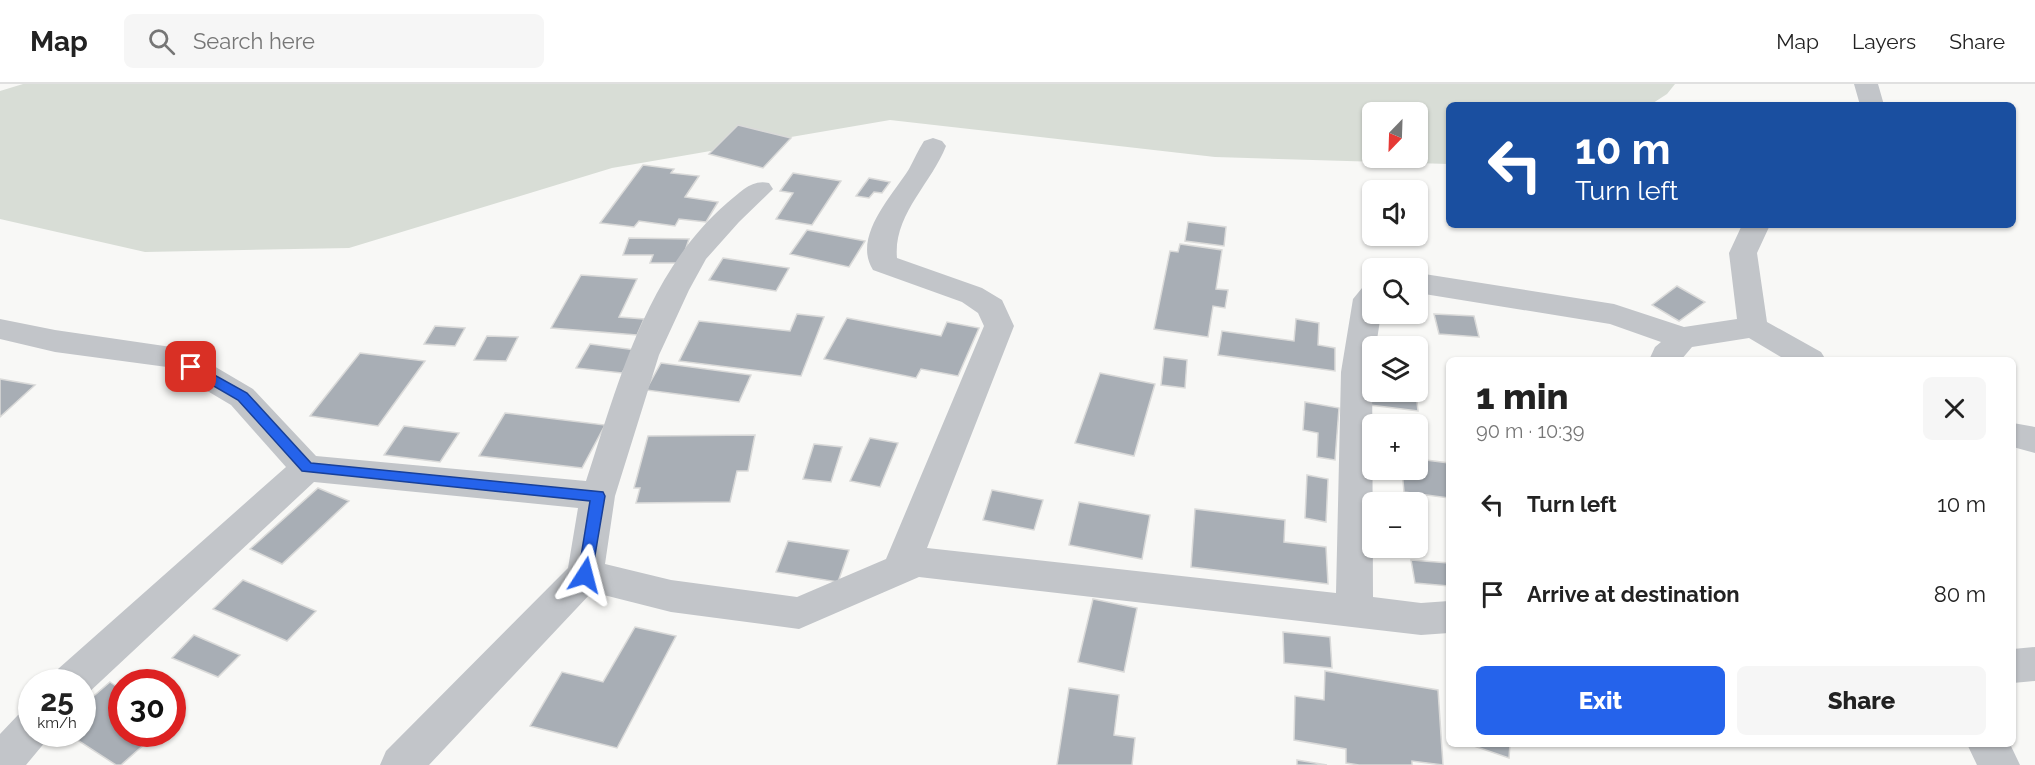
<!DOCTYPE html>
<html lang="en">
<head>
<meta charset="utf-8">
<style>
	:root { --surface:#fff; --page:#f6f6f6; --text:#222; --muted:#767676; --line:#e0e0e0; --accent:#2563eb }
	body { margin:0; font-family:Raleway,sans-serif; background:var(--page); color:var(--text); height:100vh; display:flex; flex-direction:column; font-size:22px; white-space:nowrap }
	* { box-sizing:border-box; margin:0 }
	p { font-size:20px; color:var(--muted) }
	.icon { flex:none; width:33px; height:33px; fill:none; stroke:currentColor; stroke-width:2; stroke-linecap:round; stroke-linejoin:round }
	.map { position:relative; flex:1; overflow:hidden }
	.sheet { position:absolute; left:1446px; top:273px; width:570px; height:390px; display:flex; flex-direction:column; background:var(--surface); border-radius:9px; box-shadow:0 2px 4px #0004 }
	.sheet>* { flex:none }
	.top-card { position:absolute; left:1446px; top:18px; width:570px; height:126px; border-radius:9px; box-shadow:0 2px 4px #0004; background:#1a4fa0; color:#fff; overflow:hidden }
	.needle { width:39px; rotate:203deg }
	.controls { position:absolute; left:1362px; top:18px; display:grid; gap:12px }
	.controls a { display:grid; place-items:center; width:66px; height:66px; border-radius:9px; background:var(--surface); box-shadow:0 2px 4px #0004; font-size:30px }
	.speed { position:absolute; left:18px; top:585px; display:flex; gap:12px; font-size:30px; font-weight:700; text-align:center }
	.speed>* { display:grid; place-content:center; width:78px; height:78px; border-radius:50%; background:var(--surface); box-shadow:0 2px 4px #0004; line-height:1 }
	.speed small { font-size:15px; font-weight:400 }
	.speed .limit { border:9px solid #d22; background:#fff; color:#111 }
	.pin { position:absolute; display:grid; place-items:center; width:51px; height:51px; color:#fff; margin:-26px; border-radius:12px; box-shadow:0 3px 9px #0006 }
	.me { position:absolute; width:66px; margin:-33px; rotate:9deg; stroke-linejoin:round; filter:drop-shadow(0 0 4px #0008) }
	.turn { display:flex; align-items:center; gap:21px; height:126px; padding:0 30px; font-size:27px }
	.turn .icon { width:78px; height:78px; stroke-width:2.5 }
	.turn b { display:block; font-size:42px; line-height:51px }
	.round { display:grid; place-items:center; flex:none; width:63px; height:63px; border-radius:9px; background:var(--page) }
	.headline { display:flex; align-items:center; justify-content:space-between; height:102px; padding:0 30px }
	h1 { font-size:36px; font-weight:800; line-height:45px }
	.primary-button { display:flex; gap:12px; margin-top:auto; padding:12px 30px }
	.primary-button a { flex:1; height:69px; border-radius:9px; background:var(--accent); color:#fff; font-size:24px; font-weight:800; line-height:69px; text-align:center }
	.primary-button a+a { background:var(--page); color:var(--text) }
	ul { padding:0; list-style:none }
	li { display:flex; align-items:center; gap:18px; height:90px; padding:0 30px }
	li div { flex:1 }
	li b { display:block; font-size:22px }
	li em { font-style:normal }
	header { display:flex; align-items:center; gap:36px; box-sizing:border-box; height:84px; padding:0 30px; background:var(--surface); border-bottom:2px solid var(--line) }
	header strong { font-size:28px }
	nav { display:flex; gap:33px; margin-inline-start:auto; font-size:21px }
	.search { width:420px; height:54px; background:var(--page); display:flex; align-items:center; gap:15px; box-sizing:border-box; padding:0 21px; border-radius:9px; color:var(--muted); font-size:22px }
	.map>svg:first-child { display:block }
	.green { fill:#d8ddd6; fill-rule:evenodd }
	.building { fill:#a8aeb5; stroke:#dadad9; stroke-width:1.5 }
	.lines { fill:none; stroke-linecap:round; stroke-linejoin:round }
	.street { fill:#c2c5c9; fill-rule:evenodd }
	.route { fill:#2563eb; stroke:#184099; stroke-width:1.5 }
</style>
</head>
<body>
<header>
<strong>Map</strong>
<div class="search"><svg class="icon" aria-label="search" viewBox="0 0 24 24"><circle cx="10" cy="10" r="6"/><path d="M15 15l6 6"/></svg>Search here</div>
<nav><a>Map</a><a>Layers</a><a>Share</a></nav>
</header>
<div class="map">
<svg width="2035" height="681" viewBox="0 0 2035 681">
	<rect width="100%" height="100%" fill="#f8f8f6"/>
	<path class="green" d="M 23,0 L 1675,0 L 1667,10 L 1650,21 L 1449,21 L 1449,80 L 1215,73 L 890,36 L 612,84 L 349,164 L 145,168 L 0,135 L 0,7 ZM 1372,28 L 1418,28 L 1418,74 L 1372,74 Z"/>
	<path class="building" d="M 738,41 L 791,54 L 763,84 L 709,70 Z
		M 643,81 L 674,85 L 671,89 L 699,92 L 685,113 L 718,118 L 706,138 L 679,135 L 675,142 L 639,137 L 634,143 L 600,139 Z
		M 793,89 L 841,97 L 812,141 L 776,135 L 793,109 L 780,107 Z
		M 869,94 L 890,98 L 882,109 L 874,108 L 869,114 L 856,112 Z
		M 1188,138 L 1226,143 L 1224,162 L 1185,157 Z
		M 807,146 L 865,157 L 849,183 L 790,170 Z
		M 629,154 L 689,155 L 681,179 L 650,179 L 653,171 L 623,171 Z
		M 1180,160 L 1222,166 L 1216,205 L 1228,206 L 1225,224 L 1213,222 L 1208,253 L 1154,245 L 1170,167 L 1178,168 Z
		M 723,174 L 789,184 L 776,207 L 709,196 Z
		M 581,191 L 637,195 L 619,233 L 644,235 L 637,251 L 551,244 Z
		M 1677,202 L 1705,218 L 1679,237 L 1652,221 Z
		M 797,230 L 824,233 L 801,292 L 679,277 L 699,237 L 790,247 Z
		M 1434,230 L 1474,232 L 1479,253 L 1439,250 Z
		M 847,234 L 941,252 L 947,238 L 979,244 L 958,292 L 921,285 L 916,294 L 824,275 Z
		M 1296,235 L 1319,239 L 1318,261 L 1335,264 L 1335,287 L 1218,271 L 1222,247 L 1294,257 Z
		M 435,242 L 465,244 L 455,262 L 424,260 Z
		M 487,252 L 518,253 L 506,277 L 474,276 Z
		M 590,260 L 636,266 L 622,289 L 576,284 Z
		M 1369,261 L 1378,262 L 1372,262 L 1372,308 L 1416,308 L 1418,327 L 1370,321 Z
		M 360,269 L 425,277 L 378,342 L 310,332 Z
		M 1164,273 L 1187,276 L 1185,304 L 1161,301 Z
		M 661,279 L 751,291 L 739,318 L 646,306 Z
		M 1100,289 L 1155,300 L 1134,372 L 1075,359 Z
		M 0,295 L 35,301 L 0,333 Z
		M 1305,318 L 1339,324 L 1335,376 L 1317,373 L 1318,349 L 1303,346 Z
		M 505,329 L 605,341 L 582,384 L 479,372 Z
		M 404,342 L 459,349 L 440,378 L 384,371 Z
		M 755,351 L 748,387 L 737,387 L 730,418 L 636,419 L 640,404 L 634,404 L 648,352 Z
		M 870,354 L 898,359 L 880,403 L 850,397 Z
		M 814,360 L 842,363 L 831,398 L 803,395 Z
		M 1418,375 L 1449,379 L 1449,414 L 1404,408 L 1402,386 L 1418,386 Z
		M 1307,391 L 1328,395 L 1326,438 L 1305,434 Z
		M 318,404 L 349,417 L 282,480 L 250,465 Z
		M 992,406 L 1043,416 L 1034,446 L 983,436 Z
		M 1079,418 L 1150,431 L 1142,475 L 1069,461 Z
		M 1195,425 L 1285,436 L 1284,458 L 1326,463 L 1328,500 L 1191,483 Z
		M 788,457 L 849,466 L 838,498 L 776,488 Z
		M 1411,476 L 1449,479 L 1449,502 L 1415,499 Z
		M 243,496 L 316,527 L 287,557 L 213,525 Z
		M 1093,515 L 1137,524 L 1124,588 L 1078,578 Z
		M 635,543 L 676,552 L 617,664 L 530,642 L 562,588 L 603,598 Z
		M 1283,548 L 1330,553 L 1332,584 L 1284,579 Z
		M 194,551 L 240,571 L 218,593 L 172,574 Z
		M 1325,587 L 1438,606 L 1443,681 L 1412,677 L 1412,681 L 1359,681 L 1346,679 L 1346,665 L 1294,656 L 1295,612 L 1324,616 Z
		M 110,598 L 122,606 L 122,650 L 156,650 L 121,681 L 116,681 L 68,650 L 82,650 L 82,622 Z
		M 1069,604 L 1119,611 L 1114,651 L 1135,654 L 1132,681 L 1057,681 Z
		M 1468,660 L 1510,660 L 1509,674 Z
		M 1297,676 L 1327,681 L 1297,681 Z"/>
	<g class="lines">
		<path class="street" d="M 1854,0 L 1878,0 L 1884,21 L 1860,21 Z
			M 933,54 L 942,57 L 946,62 C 931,100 893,131 897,174 L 982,204 L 1002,216 L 1014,242 L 927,464 L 1336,509 L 1341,288 L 1353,215 L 1362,204 L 1372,201 L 1372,230 L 1381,230 L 1376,262 L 1372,262 L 1373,513 L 1421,519 L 1449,517 L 1449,549 L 1421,551 L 919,493 L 799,545 L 671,528 L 592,508 L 429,681 L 380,681 L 386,667 L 568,484 L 578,424 L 314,398 L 86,611 L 82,612 L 82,598 L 52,598 L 58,585 L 286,383 L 231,321 L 167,283 L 55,268 L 0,255 L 0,235 L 55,246 L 185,265 L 253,305 L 316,372 L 586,397 C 618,300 646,189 727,119 C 741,108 751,95 769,99 L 773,105 L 739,138 L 706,175 L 689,206 L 659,271 L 615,412 L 605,480 L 671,496 L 797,513 L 886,475 L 984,242 L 978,229 L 962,218 L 873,186 C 852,153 892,112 909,85 C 914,76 918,66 924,57 Z
			M 1742,141 L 1770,141 L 1757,169 L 1767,238 L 1821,268 L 1826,276 L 1786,276 L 1749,254 L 1692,263 L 1681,276 L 1649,276 L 1655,263 L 1661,258 L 1610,240 L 1418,209 L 1418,189 L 1614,220 L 1684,243 L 1737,235 L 1729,169 Z
			M 2013,339 L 2035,343 L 2035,369 L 2013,363 Z
			M 2035,563 L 2035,597 L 2013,599 L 2013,565 Z
			M 32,625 L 32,650 L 50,650 L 46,657 L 26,681 L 0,681 L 0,650 L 18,631 Z
			M 1967,660 L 2010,660 L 2020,681 L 1977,681 Z"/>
	</g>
	<path class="route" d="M 191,278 L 247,309 L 311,379 L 603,408 L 605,412 L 591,495 L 585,497 L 580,495 L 578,491 L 590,417 L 302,387 L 238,316 L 186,286 L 185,283 Z"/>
</svg>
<div class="controls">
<a><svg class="needle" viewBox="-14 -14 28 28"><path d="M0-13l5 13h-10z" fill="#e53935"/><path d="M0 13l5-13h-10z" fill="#767676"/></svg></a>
<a><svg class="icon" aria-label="sound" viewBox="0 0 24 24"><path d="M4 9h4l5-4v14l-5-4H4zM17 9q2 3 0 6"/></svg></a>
<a><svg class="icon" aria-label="search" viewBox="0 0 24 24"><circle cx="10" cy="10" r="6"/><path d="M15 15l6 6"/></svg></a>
<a><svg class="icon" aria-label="layers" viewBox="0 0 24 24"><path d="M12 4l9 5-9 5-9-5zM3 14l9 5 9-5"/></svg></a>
<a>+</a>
<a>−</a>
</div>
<div class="speed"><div>25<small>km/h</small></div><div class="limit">30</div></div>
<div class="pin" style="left:191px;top:283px;background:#d93025"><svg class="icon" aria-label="arrive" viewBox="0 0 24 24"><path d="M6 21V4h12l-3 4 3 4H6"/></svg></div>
<svg class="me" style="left:585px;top:491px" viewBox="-20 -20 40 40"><path d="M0-17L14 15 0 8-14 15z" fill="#2563eb" stroke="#fff" stroke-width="4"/></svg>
<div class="top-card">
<div class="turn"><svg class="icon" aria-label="left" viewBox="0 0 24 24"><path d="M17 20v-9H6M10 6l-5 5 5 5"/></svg><div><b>10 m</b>Turn left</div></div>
</div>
<section class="sheet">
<div class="headline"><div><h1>1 min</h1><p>90 m · 10:39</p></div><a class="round"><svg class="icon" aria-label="close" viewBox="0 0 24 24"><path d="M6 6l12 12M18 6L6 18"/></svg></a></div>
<ul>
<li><svg class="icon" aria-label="left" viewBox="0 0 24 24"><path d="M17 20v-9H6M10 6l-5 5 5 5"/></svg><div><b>Turn left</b></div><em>10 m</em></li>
<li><svg class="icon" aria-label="arrive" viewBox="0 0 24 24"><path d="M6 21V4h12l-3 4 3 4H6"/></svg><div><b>Arrive at destination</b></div><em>80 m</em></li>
</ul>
<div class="primary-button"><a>Exit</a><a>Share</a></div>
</section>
</div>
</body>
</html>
